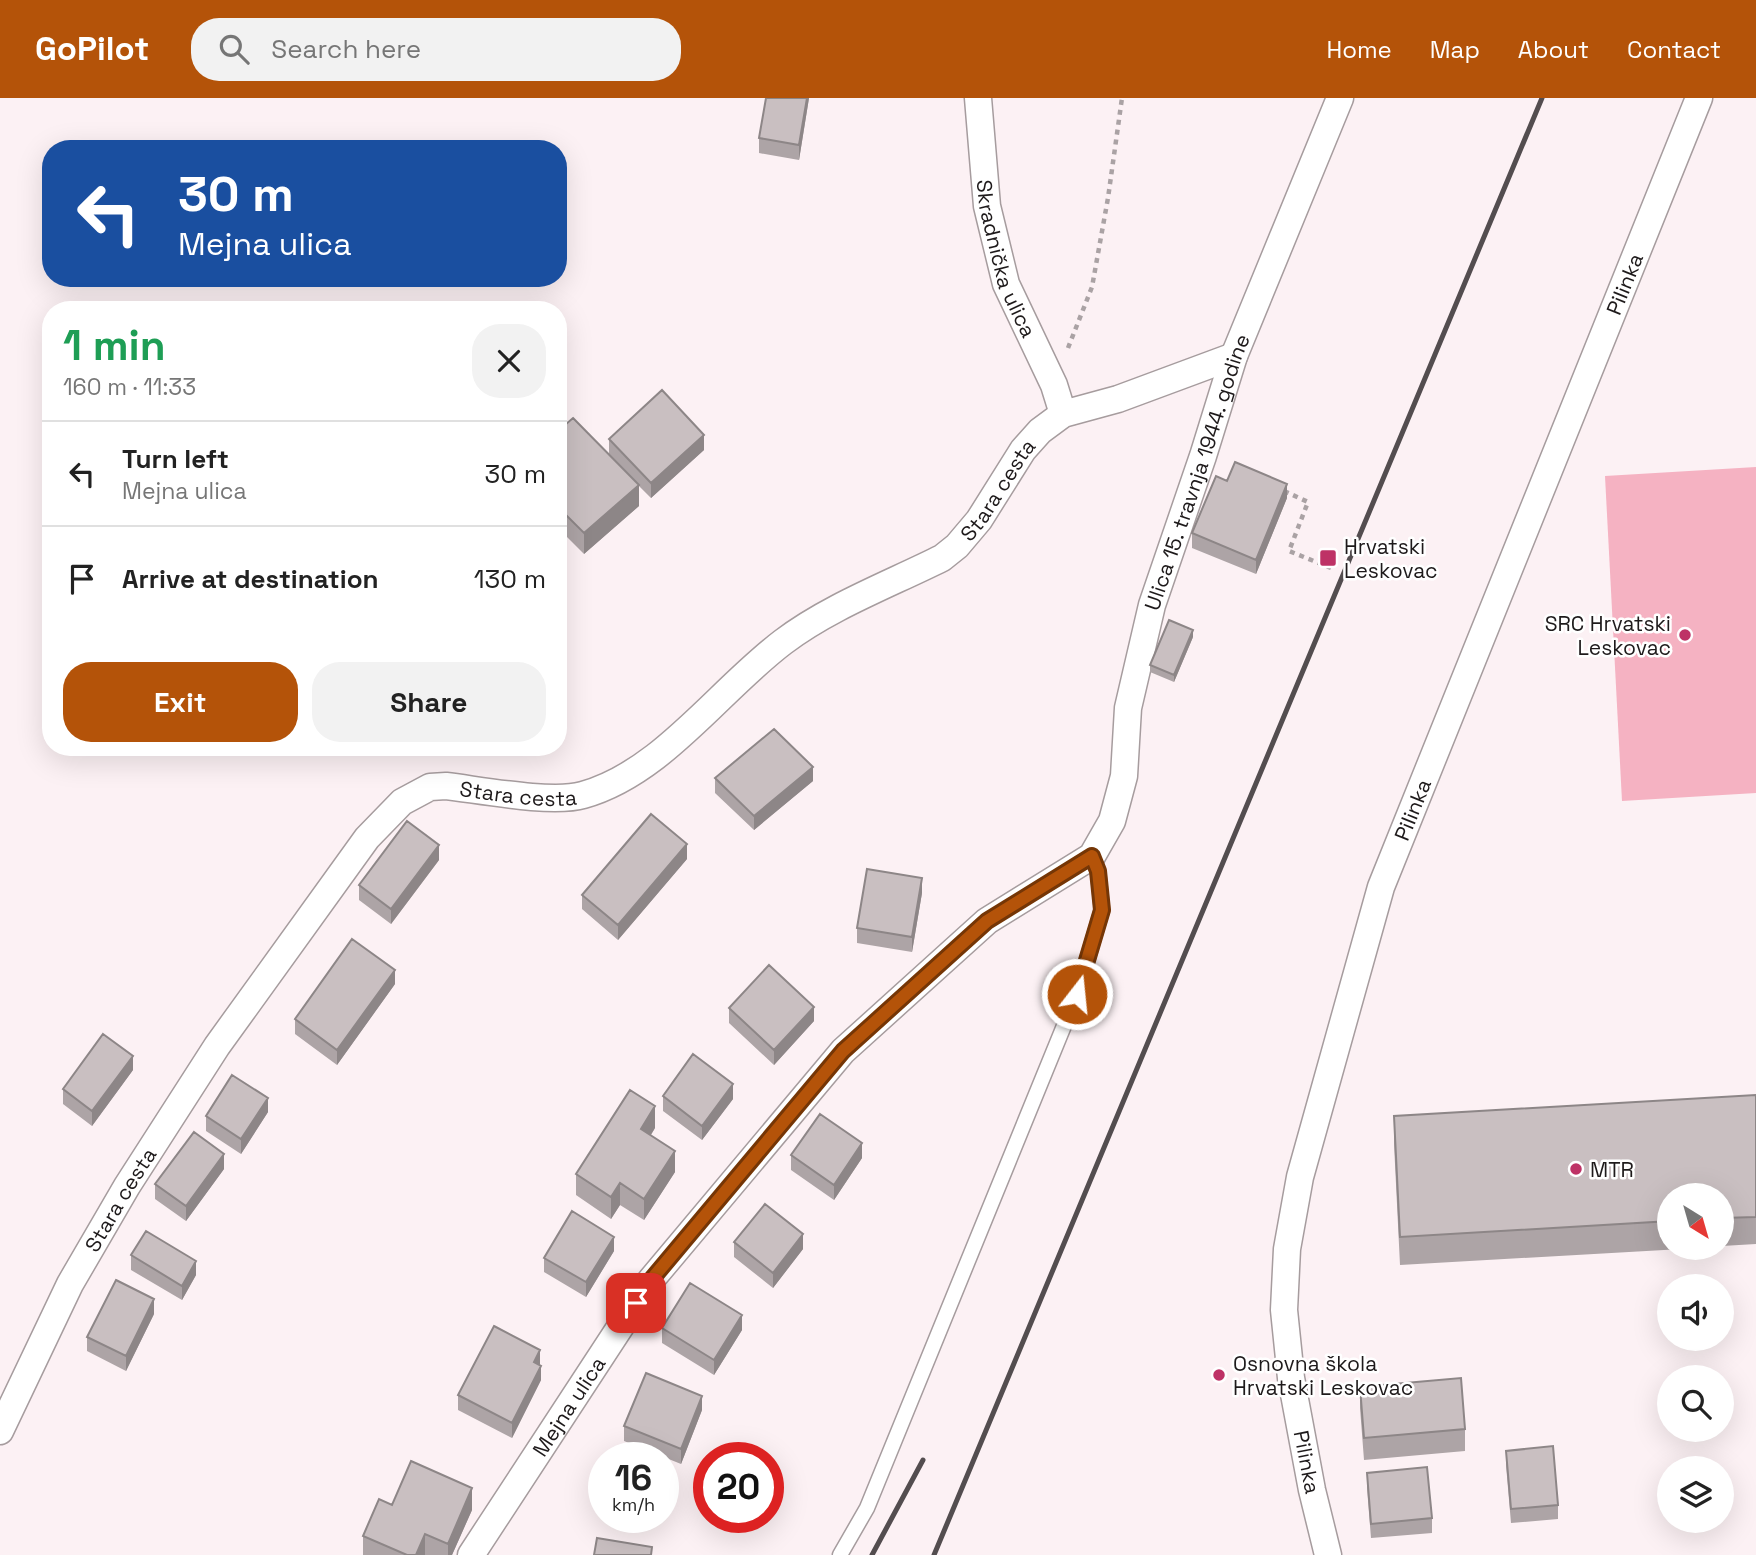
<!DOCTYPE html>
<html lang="en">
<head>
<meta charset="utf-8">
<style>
	:root { --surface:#fff; --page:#f2f2f2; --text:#222; --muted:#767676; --line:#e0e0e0; --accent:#b45309 }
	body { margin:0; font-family:"Space Grotesk",sans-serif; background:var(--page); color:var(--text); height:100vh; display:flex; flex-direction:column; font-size:26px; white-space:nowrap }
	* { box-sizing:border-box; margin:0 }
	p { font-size:23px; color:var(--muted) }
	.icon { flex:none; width:38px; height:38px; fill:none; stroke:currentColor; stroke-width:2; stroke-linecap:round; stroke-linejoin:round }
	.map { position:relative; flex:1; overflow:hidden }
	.details { position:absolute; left:42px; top:203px; width:525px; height:455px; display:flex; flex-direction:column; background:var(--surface); border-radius:28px; box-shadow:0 7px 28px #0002 }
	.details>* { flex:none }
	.banner { position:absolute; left:42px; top:42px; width:525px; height:147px; border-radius:28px; box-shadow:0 7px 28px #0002; background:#1a4fa0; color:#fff; overflow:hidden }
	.needle { width:46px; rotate:143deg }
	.controls { position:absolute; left:1657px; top:1085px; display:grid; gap:14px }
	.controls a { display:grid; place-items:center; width:77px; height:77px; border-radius:50%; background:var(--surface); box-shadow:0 7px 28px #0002; font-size:35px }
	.speed { position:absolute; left:588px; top:1344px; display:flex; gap:14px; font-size:35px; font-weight:700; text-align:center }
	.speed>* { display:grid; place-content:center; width:91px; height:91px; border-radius:50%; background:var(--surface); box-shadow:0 7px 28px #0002; line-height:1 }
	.speed small { font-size:18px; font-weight:400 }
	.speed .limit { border:10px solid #d22; background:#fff; color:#111 }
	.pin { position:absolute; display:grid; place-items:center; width:60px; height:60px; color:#fff; margin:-30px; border-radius:14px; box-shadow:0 4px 10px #0006 }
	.me { position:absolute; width:77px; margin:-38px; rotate:16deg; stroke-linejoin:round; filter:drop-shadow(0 0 5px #0008) }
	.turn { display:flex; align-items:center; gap:24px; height:147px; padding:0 21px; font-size:32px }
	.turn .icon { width:91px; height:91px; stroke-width:2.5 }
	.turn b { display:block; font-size:49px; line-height:60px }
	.round { display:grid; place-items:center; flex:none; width:74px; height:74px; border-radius:28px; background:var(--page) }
	.headline { display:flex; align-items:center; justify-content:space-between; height:119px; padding:0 21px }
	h1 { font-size:42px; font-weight:700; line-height:52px; color:#1e9e55 }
	.action { display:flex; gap:14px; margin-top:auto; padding:14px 21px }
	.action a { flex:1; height:80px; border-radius:28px; background:var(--accent); color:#fff; font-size:28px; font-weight:700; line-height:80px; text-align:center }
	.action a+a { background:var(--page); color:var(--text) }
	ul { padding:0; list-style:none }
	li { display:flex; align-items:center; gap:21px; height:105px; padding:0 21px; border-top:2px solid var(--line) }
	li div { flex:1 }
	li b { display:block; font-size:26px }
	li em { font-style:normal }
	header { display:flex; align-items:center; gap:42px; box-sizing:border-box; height:98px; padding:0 35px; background:var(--accent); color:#fff }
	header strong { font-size:33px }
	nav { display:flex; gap:38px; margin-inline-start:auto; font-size:24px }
	.search { width:490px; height:63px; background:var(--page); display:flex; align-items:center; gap:18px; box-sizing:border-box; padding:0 24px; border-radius:28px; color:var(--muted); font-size:26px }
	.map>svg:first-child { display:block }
	.green { fill:#f5b2c2 }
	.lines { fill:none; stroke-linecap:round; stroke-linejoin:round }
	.lane-casing { stroke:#a69c9e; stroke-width:17 }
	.street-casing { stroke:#a69c9e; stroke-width:29 }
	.path { stroke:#aaa2a4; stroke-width:4.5; stroke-dasharray:5 5; stroke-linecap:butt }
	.lane { stroke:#fff; stroke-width:14 }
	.street { stroke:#fff; stroke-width:26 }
	.rail { stroke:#534d4f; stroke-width:5 }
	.wall { fill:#ada4a6 }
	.shaded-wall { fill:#8d8687 }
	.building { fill:#c9bfc1; stroke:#8d8687; stroke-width:2 }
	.route-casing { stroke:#753606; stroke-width:18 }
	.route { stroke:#b45309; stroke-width:12 }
	.poi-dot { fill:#be3266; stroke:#fff; stroke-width:2.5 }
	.labels { text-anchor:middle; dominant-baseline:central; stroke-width:5; stroke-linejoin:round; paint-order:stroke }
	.street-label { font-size:21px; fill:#1e1a1b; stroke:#fff }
	.poi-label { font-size:21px; fill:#1e1a1b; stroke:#fff; text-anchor:start }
</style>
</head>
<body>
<header>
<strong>GoPilot</strong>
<div class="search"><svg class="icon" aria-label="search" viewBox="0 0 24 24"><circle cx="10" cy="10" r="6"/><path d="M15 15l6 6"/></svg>Search here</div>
<nav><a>Home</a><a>Map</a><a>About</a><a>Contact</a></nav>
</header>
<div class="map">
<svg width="1756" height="1457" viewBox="0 0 1756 1457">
	<rect width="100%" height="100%" fill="#fcf1f4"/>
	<path class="green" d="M 1756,369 L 1756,695 L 1622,703 L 1605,378 Z"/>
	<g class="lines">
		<defs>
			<path id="lane" d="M 840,1457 L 867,1410 L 1077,896 L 1102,812 L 1098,773 L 1092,758"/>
			<g id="street">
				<path id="s1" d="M 978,0 L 987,108 L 1006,186 L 1054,287 L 1063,316"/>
				<path id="s2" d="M 0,1333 L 70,1186 L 127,1088 L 217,948 L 367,740 L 402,704 L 430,689 L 446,688 C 480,692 552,706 583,697 C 662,675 718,593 783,544 C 829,509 890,486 942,460 L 957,448 L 979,422 L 1023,352 L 1040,333 L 1063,316 L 1118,301 L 1234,258"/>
				<path id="s3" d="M 471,1457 L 651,1182 L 843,953 L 987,823 L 1092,758 L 1112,723 L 1124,678 L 1128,610 L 1152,507 L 1203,358 L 1234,258 L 1340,0"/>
				<path id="s4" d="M 1328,1457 L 1312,1392 L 1291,1280 L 1284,1212 L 1287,1151 L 1300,1079 L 1381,789 L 1699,0"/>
			</g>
		</defs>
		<use href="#lane" class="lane-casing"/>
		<use href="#street" class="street-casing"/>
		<path class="path" d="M 1068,250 L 1092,189 L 1108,100 L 1122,0
			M 1284,393 L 1308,404 L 1289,453 L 1331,470"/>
		<use href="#lane" class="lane"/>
		<use href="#street" class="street"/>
		<path class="rail" d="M 872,1457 L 923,1362
			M 934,1457 L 1542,0"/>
	</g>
	<path class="wall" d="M 766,0 L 809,0 L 799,62 L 759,55 L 759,40 Z
		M 558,333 L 609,356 L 609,341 L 704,352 L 651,400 L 639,388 L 639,408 L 584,456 L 558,430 Z
		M 1227,383 L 1287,400 L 1256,476 L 1192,450 L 1192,435 Z
		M 1193,539 L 1174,584 L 1150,574 L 1150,567 Z
		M 715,680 L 813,683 L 754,732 L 715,695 Z
		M 687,761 L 618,842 L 582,811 L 582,797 Z
		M 439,762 L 391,826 L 359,802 L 359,787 Z
		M 922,795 L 912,854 L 857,845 L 857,830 Z
		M 395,886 L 337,967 L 295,936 L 295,921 Z
		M 729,910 L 814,923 L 774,967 L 729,925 Z
		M 133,972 L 92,1028 L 63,1006 L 63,991 Z
		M 1756,997 L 1756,1146 L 1722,1148 L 1722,1097 L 1670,1097 L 1670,1150 L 1699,1150 L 1400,1167 L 1394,1046 L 1394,1018 Z
		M 663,998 L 733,1001 L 702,1042 L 663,1013 Z
		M 268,1014 L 241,1056 L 206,1033 L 206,1018 Z
		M 655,1030 L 651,1037 L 675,1074 L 644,1122 L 620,1107 L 611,1121 L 576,1097 L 576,1076 Z
		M 791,1057 L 862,1060 L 834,1102 L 791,1072 Z
		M 224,1071 L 186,1123 L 155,1101 L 155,1086 Z
		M 734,1144 L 803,1151 L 773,1190 L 734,1159 Z
		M 614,1153 L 586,1199 L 544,1174 L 544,1160 Z
		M 131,1157 L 196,1177 L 182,1202 L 131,1172 Z
		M 154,1216 L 126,1273 L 87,1253 L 87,1239 Z
		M 662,1230 L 742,1232 L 714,1277 L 662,1245 Z
		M 540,1267 L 541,1282 L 512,1340 L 458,1312 L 458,1297 Z
		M 1360,1289 L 1465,1331 L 1465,1353 L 1364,1362 L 1360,1310 Z
		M 702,1312 L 681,1366 L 624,1343 L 624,1328 Z
		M 1506,1353 L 1558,1407 L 1558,1421 L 1511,1425 L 1506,1367 Z
		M 1367,1375 L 1432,1420 L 1432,1435 L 1371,1440 L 1367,1390 Z
		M 392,1407 L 472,1412 L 452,1457 L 363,1457 L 363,1438 Z"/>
	<path class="shaded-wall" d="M 807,0 L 809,0 L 799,62 L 799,47 Z
		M 704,337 L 704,352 L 651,400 L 651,385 Z
		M 1287,386 L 1287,400 L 1256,476 L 1256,462 Z
		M 639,387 L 639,408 L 584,456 L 584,435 Z
		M 1193,532 L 1193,539 L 1174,584 L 1174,577 Z
		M 813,669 L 813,683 L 754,732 L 754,718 Z
		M 687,746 L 687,761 L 618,842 L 618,827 Z
		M 439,747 L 439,762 L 391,826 L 391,811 Z
		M 922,780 L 922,795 L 912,854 L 912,839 Z
		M 395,872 L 395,886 L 337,967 L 337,952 Z
		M 814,909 L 814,923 L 774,967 L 774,952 Z
		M 133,958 L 133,972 L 92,1028 L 92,1013 Z
		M 733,986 L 733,1001 L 702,1042 L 702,1028 Z
		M 268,1000 L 268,1014 L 241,1056 L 241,1041 Z
		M 655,1008 L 655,1030 L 641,1052 L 641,1031 Z
		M 862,1045 L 862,1060 L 834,1102 L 834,1087 Z
		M 675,1053 L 675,1074 L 644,1122 L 644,1101 Z
		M 224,1056 L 224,1071 L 186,1123 L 186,1108 Z
		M 620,1085 L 620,1107 L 611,1121 L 611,1099 Z
		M 803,1136 L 803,1151 L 773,1190 L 773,1175 Z
		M 614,1139 L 614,1153 L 586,1199 L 586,1184 Z
		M 196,1163 L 196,1177 L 182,1202 L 182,1188 Z
		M 154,1201 L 154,1216 L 126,1273 L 126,1258 Z
		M 742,1217 L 742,1232 L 714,1277 L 714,1262 Z
		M 540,1252 L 540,1266 L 534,1279 L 534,1264 Z
		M 541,1268 L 541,1282 L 512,1340 L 512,1325 Z
		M 702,1298 L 702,1312 L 681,1366 L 681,1351 Z
		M 472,1390 L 472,1412 L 452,1457 L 448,1457 L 448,1446 Z
		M 425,1436 L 425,1457 L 416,1457 Z"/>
	<path class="building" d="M 766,0 L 807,0 L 799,47 L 759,40 Z
		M 662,292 L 704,337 L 651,385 L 609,341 Z
		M 573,320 L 639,387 L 584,435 L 558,409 L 558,333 Z
		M 1235,364 L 1287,386 L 1256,462 L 1192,435 L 1216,378 L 1227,383 Z
		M 1169,522 L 1193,532 L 1174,577 L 1150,567 Z
		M 774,631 L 813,669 L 754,718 L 715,680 Z
		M 651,716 L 687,746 L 618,827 L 582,797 Z
		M 407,723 L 439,747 L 391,811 L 359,787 Z
		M 867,771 L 922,780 L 912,839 L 857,830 Z
		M 352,841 L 395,872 L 337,952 L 295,921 Z
		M 769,867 L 814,909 L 774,952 L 729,910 Z
		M 103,936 L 133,958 L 92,1013 L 63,991 Z
		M 693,956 L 733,986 L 702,1028 L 663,998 Z
		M 232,977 L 268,1000 L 241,1041 L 206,1018 Z
		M 630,992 L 655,1008 L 641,1031 L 675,1053 L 644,1101 L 620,1085 L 611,1099 L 576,1076 Z
		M 1756,997 L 1756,1119 L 1722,1120 L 1722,1097 L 1670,1097 L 1670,1123 L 1400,1139 L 1394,1018 Z
		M 820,1016 L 862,1045 L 834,1087 L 791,1057 Z
		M 194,1034 L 224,1056 L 186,1108 L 155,1086 Z
		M 765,1106 L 803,1136 L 773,1175 L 734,1144 Z
		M 572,1113 L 614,1139 L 586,1184 L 544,1160 Z
		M 146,1133 L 196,1163 L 182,1188 L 131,1157 Z
		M 116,1182 L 154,1201 L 126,1258 L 87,1239 Z
		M 690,1185 L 742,1217 L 714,1262 L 662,1230 Z
		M 494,1228 L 540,1252 L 534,1264 L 541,1268 L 512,1325 L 458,1297 Z
		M 646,1275 L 702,1298 L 681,1351 L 624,1328 Z
		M 1461,1280 L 1465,1331 L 1364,1340 L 1360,1289 Z
		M 1553,1348 L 1558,1407 L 1511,1411 L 1506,1353 Z
		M 411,1363 L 472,1390 L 448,1446 L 425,1436 L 416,1457 L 407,1457 L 363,1438 L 379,1401 L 392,1407 Z
		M 1427,1369 L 1432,1420 L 1371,1426 L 1367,1375 Z
		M 597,1440 L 652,1449 L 651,1457 L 594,1457 Z"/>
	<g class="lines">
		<defs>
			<path id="route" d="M 636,1205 L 651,1182 L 843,953 L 987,823 L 1092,758 L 1098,773 L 1102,812 L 1077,896"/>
		</defs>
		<use href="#route" class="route-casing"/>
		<use href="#route" class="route"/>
	</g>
	<g class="poi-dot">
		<rect x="1319" y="451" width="18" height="18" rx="3.5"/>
		<circle cx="1685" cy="537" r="7"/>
		<circle cx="1576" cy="1071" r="7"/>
		<circle cx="1219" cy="1277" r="7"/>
	</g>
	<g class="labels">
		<g class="street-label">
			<text stroke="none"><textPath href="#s1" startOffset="164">Skradnička ulica</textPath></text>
			<text stroke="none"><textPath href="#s4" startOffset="1335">Pilinka</textPath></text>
			<text stroke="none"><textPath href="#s3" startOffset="1346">Ulica 15. travnja 1944. godine</textPath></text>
			<text stroke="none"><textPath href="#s2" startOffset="1458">Stara cesta</textPath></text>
			<text stroke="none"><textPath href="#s2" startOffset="870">Stara cesta</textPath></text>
			<text stroke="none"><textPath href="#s4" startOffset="768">Pilinka</textPath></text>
			<text stroke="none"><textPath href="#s2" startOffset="261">Stara cesta</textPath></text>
			<text stroke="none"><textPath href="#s3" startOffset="178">Mejna ulica</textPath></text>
			<text transform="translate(1307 1364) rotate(79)">Pilinka</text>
		</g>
		<g class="poi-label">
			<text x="1344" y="448">Hrvatski<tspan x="1344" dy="24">Leskovac</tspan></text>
			<text x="1671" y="525" text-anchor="end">SRC Hrvatski<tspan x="1671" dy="24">Leskovac</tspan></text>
			<text x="1590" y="1071">MTR</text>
			<text x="1233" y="1265">Osnovna škola<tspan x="1233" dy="24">Hrvatski Leskovac</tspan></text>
		</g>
	</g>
</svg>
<div class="controls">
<a><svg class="needle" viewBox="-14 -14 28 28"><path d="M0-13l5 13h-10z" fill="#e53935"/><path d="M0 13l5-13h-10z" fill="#767676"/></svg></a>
<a><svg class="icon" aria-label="sound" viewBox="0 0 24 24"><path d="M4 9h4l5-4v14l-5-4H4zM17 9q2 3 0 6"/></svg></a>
<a><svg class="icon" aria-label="search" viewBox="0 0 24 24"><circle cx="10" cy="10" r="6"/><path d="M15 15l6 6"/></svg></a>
<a><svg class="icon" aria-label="layers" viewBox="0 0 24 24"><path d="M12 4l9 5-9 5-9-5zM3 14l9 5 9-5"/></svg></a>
</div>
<div class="speed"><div>16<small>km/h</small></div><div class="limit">20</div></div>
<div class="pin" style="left:636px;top:1205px;background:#d93025"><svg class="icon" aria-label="arrive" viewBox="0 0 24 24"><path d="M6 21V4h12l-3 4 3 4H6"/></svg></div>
<svg class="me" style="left:1077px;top:896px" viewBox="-20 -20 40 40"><circle r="17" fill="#b45309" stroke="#fff" stroke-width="3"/><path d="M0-11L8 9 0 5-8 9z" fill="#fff"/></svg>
<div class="banner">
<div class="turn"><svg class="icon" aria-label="left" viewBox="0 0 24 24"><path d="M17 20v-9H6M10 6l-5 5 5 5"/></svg><div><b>30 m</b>Mejna ulica</div></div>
</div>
<section class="details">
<div class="headline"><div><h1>1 min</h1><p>160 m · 11:33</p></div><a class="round"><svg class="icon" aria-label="close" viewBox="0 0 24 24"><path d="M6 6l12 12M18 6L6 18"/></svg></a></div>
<ul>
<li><svg class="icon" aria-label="left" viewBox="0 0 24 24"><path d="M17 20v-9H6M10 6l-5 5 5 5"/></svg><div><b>Turn left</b><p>Mejna ulica</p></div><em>30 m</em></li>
<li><svg class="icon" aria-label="arrive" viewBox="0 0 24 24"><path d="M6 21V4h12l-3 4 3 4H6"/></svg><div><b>Arrive at destination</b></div><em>130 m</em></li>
</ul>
<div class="action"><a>Exit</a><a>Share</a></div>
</section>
</div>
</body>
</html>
